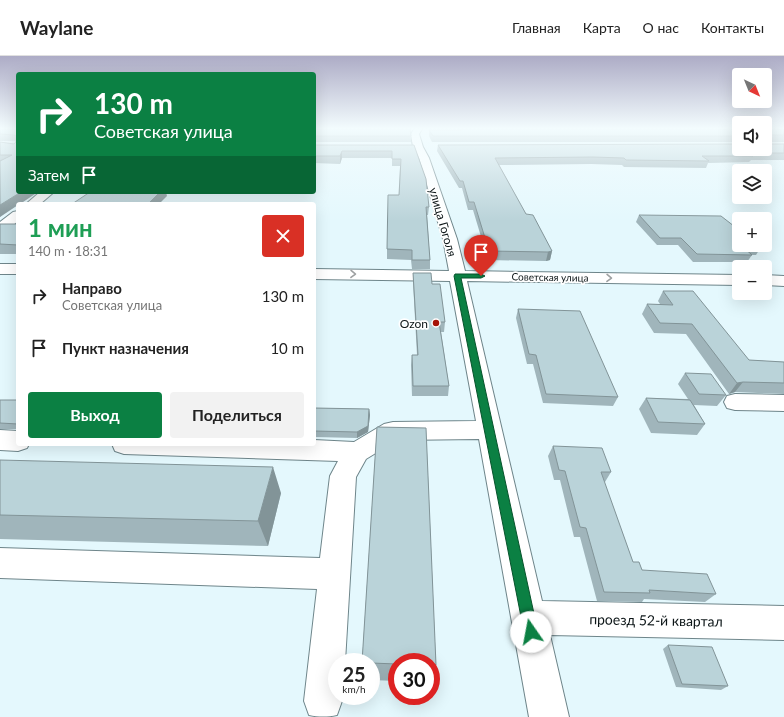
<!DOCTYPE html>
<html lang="ru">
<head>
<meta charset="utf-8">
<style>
	:root { --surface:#fff; --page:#f2f2f2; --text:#222; --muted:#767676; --line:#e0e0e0; --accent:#0b8043 }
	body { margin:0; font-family:Lato,sans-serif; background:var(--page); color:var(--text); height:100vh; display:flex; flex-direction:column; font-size:15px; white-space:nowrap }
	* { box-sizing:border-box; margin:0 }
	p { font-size:13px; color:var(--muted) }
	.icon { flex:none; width:22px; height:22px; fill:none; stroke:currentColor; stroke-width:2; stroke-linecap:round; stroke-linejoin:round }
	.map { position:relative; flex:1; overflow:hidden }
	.details { position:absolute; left:16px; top:146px; width:300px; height:244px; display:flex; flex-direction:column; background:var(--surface); border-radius:4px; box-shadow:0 4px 16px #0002 }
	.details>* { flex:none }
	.banner { position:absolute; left:16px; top:16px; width:300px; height:122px; border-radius:4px; box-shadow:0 4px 16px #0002; background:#0b8043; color:#fff; overflow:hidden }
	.needle { width:26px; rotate:137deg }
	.buttons { position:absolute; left:732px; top:12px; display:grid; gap:8px }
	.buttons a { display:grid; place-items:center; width:40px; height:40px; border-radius:4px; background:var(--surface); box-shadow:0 4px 16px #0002; font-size:20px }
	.speed { position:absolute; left:328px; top:597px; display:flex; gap:8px; font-size:20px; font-weight:700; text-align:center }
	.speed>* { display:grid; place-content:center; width:52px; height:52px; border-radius:50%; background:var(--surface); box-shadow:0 4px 16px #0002; line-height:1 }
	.speed small { font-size:10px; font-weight:400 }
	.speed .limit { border:6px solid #d22; background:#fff; color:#111 }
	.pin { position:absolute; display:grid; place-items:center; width:34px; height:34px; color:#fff; margin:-41px -17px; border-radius:50% 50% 50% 0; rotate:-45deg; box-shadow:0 0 4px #0007 }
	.pin .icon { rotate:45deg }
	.me { position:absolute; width:44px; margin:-22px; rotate:348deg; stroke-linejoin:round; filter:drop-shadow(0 0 3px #0008) }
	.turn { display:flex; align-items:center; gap:14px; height:84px; padding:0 12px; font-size:18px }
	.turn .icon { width:52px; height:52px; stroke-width:2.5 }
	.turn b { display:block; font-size:28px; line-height:34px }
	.then { display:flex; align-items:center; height:38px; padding:0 12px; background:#0003; gap:8px; font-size:15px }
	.round { display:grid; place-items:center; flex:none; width:42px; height:42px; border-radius:4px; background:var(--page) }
	.summary { display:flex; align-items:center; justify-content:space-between; height:68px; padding:0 12px }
	h1 { font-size:24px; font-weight:700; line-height:30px; color:#1e9e55 }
	.primary-button { display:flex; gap:8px; margin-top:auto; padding:8px 12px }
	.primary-button a { flex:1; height:46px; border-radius:4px; background:var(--accent); color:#fff; font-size:16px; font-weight:700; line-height:46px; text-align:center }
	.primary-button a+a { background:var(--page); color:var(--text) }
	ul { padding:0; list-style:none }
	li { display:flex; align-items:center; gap:12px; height:52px; padding:0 12px }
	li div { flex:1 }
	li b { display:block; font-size:15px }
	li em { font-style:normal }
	header { display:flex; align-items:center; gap:24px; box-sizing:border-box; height:56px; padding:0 20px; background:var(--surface); border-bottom:1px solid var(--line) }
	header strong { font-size:19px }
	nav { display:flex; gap:22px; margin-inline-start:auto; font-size:14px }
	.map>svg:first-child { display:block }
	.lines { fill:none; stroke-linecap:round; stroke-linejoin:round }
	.minor-casing { stroke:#6e858a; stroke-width:2 }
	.minor { fill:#fff; fill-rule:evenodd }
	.wall { fill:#a0b5bb }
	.shaded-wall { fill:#829498 }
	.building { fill:#bad3d9; stroke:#829498 }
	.oneway { stroke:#9ea1a2 }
	.route { fill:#0b8043; stroke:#07532c }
	.poi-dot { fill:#a61207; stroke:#fff; stroke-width:1.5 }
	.labels { text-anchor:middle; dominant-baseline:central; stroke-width:3.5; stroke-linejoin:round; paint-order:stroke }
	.far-street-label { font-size:10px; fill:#0c1517; stroke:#fff }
	.street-label { font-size:12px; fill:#0c1517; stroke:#fff }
	.poi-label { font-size:12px; fill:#0c1517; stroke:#fff; text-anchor:end }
	.near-street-label { font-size:14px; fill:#0c1517; stroke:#fff }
</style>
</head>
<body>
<header>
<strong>Waylane</strong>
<nav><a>Главная</a><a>Карта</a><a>О нас</a><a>Контакты</a></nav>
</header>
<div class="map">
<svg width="784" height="661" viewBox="0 0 784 661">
	<rect width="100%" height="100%" fill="#e4f8fd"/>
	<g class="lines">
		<defs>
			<path id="minor" d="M 414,73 L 422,73 L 419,78 L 423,91 L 429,102 L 457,183 L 465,215 L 739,219 L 739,229 L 467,225 L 542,545 L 784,550 L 784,584 L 550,579 L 569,661 L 529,661 L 479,383 L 397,384 L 366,403 L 356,421 L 345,606 L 337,606 L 337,640 L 342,640 L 342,645 L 337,659 C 328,661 318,661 309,659 L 304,645 L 317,533 L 0,522 L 0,492 L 320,502 L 330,420 L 338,405 L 124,398 L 115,395 L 112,388 L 314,388 L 314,384 L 354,386 L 384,368 L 393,366 L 476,365 L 450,225 L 314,223 L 314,213 L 449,215 L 443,183 L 419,102 L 413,91 L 411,78 Z
				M 40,136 L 54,136 L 40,148 L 26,148 Z
				M 18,155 L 18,165 L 5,176 L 0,177 L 0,166 L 13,156 Z
				M 0,208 L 18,208 L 18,218 L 0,218 Z
				M 765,219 L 784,220 L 784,230 L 765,229 Z
				M 735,338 L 784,339 L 784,355 L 735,354 L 727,352 L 724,346 L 727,340 Z
				M 0,374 L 18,375 L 18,388 L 29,388 L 27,392 L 18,395 L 0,394 Z"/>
		</defs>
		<use href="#minor" class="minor-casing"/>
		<use href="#minor" class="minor"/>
	</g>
	<path class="wall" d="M 0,73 L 18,73 L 18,136 L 0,161 L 0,86 L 14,88 L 16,85 L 0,85 Z
		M 314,73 L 410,73 L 411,80 L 411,86 L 314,86 Z
		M 458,73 L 739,73 L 739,86 L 432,86 L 429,80 L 429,74 L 458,74 Z
		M 765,73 L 784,73 L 784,86 L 767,86 L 767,88 L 784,88 L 784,104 L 751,104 L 749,106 L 708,107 L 706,112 L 624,111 L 622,109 L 591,108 L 499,109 L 526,158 L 552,195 L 550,204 L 546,205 L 488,204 L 473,154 L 468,154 L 462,132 L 459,132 L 437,95 L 438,89 L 739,93 Z
		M 314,89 L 414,89 L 429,151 L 428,159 L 427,159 L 430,204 L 430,213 L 412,213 L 411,204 L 387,203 L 387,193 L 399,139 L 400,110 L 392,110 L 392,102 L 342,102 L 340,108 L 314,107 Z
		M 639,159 L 761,191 L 756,199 L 752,199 L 747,206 L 693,206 L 678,189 L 657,189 L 636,166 Z
		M 0,168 L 18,168 L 18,198 L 0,198 Z
		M 413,217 L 432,228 L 445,266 L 444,276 L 441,276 L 449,330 L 448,340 L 412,340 L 411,309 L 412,299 L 417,299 L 413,226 Z
		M 663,235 L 749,304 L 784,306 L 784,338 L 735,336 L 729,338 L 686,278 L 654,277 L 642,258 L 647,248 L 660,248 L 658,245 Z
		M 518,253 L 618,341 L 613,350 L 543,347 L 533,308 L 527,308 L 516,262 Z
		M 685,317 L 726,339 L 717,350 L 694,349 L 705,368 L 697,379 L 651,377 L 639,353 L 646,342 L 688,343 L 678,328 Z
		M 0,344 L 18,344 L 18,373 L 0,373 Z
		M 314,352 L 369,353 L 370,359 L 368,376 L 357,382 L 314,381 Z
		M 377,371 L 426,372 L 436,609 L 432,625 L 431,625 L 431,606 L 397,606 L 397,625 L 371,624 L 371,606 L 362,606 Z
		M 553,390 L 611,416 L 605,426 L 604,426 L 633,506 L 642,514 L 716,538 L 705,546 L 644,543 L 642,546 L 597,545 L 580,481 L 574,481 L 560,424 L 554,424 L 548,400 Z
		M 0,404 L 281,437 L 268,490 L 0,483 Z
		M 668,589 L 728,630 L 721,634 L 676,631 L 663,593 Z"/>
	<path class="shaded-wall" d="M 342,95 L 342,102 L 340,108 L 340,100 Z
		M 21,136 L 38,136 L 20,148 L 18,148 L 18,149 L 0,161 L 0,149 Z
		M 160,136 L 166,136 L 167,140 L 159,148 L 148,148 Z
		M 552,195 L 550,204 L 546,205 L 548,196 Z
		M 314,231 L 315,240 L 314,246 Z
		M 743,326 L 735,336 L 729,338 L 737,327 Z
		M 369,353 L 370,359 L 368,376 L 357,382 L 357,376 Z
		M 273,411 L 281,437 L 268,490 L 258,465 Z"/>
	<path class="building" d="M 0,73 L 18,73 L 18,136 L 21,136 L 0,149 L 0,105 L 12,99 L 0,99 L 0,86 L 14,88 L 16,86 L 16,80 L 14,79 L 0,78 Z
		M 314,73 L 410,73 L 411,80 L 314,80 Z
		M 461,73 L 739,73 L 739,80 L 433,80 L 429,74 L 462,74 Z
		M 765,73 L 784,73 L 784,79 L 768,79 L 767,81 L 767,88 L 784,88 L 784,97 L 748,97 L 753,100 L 702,100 L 709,105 L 626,104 L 624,102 L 593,101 L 495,102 L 526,158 L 533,159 L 552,195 L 548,196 L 489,195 L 474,146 L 469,146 L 463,125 L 460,125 L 438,89 L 739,88 L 739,93 L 765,93 Z
		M 314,89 L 414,89 L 426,123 L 429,151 L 426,151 L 430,204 L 412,204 L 412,194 L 387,193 L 388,139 L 399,139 L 401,103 L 392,103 L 392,95 L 342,95 L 340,100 L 314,100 Z
		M 90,136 L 160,136 L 148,148 L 72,148 Z
		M 639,159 L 721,160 L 739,174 L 739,189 L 758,189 L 761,191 L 743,191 L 752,199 L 697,198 L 681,182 L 660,182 Z
		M 0,168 L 18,168 L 18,189 L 0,188 Z
		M 413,217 L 431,217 L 432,228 L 440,228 L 445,266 L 439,266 L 449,330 L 413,330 L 412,299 L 418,299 Z
		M 663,235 L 693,235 L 749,304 L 784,306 L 784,327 L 743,326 L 737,327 L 692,268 L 660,267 L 647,248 L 673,249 Z
		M 518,253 L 580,255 L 618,341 L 546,338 L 536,299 L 529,298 Z
		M 685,317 L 711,318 L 726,339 L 699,338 Z
		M 646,342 L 690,344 L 705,368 L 658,366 Z
		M 0,344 L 18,344 L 18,368 L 0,367 Z
		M 314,352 L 369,353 L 368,370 L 357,376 L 314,375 Z
		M 377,371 L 426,372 L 436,609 L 431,608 L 431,606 L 397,606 L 397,608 L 371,607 L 371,606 L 362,606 Z
		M 553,390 L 602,392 L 611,416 L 601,416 L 633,506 L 639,506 L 642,514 L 707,518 L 716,538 L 649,534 L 650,537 L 604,536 L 586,472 L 580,471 L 565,415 L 559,414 Z
		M 0,404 L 273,411 L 258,465 L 0,459 Z
		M 668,589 L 712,591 L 728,630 L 682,628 Z"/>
	<defs><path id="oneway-chevron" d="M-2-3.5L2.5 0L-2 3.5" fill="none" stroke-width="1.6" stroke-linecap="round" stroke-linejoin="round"/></defs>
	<g class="oneway">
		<use href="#oneway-chevron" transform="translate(353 218) rotate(1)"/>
		<use href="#oneway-chevron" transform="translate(609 222) rotate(1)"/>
	</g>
	<linearGradient id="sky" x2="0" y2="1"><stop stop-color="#adacc6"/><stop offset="0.44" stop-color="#f3fcfe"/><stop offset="1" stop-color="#f3fcfe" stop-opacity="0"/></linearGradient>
	<rect width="784" height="165" fill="url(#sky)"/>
	<path class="route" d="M 455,218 L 481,218 L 485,220 L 481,222 L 461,222 L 538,576 L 536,581 L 531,583 L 526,581 L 524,576 L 454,220 Z"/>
	<circle class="poi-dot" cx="436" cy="267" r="4"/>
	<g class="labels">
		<g class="far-street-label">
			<text transform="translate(550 221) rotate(1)">Советская улица</text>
		</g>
		<g class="street-label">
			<text transform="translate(443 166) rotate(74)">улица Гоголя</text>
		</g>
		<g class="poi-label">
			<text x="428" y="267">Ozon</text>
		</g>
		<g class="near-street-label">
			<text transform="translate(656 564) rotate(1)">проезд 52-й квартал</text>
		</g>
	</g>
</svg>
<div class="buttons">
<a><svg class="needle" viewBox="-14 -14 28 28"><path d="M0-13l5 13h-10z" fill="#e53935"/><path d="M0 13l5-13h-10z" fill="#767676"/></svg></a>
<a><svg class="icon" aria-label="sound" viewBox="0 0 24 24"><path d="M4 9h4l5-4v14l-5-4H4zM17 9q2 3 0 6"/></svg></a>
<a><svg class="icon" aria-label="layers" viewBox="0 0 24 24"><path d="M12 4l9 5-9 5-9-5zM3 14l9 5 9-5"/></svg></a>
<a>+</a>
<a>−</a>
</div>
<div class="speed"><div>25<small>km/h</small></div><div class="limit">30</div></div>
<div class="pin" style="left:481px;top:220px;background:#d93025"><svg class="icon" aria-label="arrive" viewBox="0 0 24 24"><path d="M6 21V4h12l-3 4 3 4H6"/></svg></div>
<svg class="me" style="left:531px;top:576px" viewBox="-20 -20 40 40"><circle r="19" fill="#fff"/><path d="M0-13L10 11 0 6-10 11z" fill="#0b8043"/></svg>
<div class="banner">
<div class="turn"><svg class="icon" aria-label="right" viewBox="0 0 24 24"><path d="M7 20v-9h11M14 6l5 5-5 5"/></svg><div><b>130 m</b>Советская улица</div></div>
<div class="then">Затем<svg class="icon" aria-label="arrive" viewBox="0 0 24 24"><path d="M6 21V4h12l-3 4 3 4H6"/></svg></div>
</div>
<section class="details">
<div class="summary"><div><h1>1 мин</h1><p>140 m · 18:31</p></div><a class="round" style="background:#d93025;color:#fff"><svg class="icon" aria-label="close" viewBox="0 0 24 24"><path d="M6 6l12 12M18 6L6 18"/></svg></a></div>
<ul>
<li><svg class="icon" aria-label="right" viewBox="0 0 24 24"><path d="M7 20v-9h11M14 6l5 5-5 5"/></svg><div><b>Направо</b><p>Советская улица</p></div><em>130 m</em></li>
<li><svg class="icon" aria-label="arrive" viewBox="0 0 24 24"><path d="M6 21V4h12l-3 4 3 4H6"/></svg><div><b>Пункт назначения</b></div><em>10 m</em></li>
</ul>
<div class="primary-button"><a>Выход</a><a>Поделиться</a></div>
</section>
</div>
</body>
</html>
